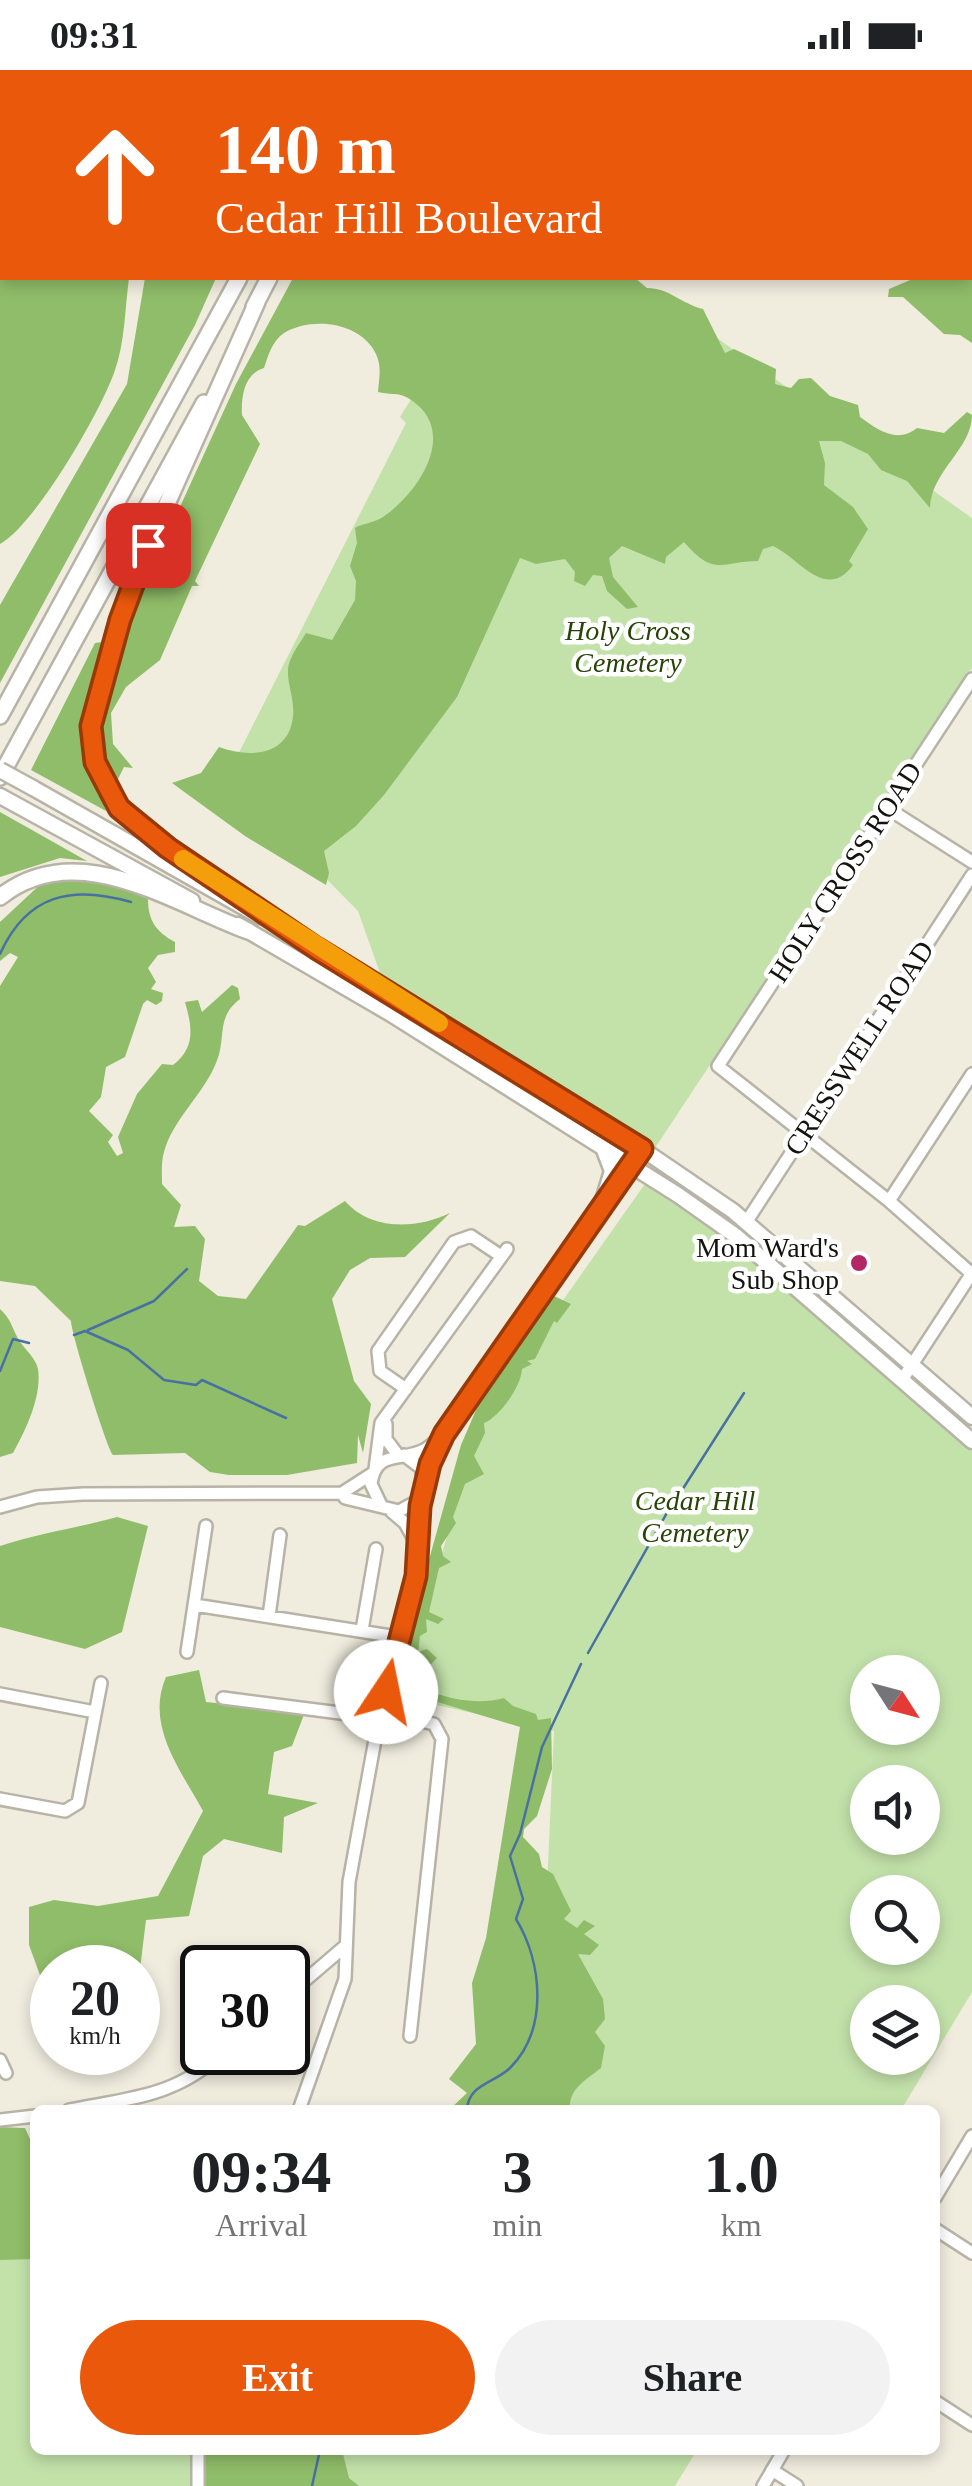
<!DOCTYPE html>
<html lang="en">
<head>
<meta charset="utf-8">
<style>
	:root { --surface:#fff; --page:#f2f2f2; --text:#202124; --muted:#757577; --accent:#ea580c }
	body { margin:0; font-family:"Times New Roman",serif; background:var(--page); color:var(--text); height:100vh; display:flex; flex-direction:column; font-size:38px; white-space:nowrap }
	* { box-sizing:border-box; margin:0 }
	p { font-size:32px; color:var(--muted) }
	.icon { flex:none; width:55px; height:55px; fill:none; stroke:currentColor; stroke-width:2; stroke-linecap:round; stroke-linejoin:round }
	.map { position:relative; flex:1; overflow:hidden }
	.panel { position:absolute; left:30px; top:2035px; width:910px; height:350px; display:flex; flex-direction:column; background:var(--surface); border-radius:15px; box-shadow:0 5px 15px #0003 }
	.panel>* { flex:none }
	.guide { position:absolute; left:0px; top:0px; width:972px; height:210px; box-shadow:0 5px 15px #0003; background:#ea580c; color:#fff; overflow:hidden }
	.needle { width:65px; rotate:126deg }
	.fabs { position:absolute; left:850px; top:1585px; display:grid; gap:20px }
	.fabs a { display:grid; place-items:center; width:90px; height:90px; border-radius:50%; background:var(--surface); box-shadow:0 5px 15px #0003; font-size:50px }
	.speed { position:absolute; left:30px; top:1875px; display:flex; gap:20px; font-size:50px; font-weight:700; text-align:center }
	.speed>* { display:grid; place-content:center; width:130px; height:130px; border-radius:50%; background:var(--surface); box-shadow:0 5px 15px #0003; line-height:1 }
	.speed small { font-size:25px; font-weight:400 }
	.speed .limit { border:5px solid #111; border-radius:15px; background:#fff; color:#111 }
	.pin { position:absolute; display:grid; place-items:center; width:85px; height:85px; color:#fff; margin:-42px; border-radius:20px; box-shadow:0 5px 15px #0006 }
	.me { position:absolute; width:110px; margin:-55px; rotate:11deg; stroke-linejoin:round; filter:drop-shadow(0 0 8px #0008) }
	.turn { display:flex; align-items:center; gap:35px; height:210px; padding:0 50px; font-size:45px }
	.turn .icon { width:130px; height:130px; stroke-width:2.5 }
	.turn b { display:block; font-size:70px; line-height:85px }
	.eta { display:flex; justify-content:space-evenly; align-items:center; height:170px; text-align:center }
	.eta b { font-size:60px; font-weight:800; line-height:70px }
	.button { display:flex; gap:20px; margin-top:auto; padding:20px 50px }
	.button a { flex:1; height:115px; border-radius:60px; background:var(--accent); color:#fff; font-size:40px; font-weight:800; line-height:115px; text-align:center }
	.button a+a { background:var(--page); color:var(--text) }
	.status { display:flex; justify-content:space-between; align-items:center; height:70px; padding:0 50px; background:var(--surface); direction:ltr }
	.status svg { height:28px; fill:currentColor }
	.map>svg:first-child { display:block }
	.green { fill:#c3e2aa; fill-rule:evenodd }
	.forest { fill:#90bd69 }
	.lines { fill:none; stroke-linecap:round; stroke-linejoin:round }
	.stream { stroke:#4871a2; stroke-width:2.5 }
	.minor-casing { stroke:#b7b3a6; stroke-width:16 }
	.major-casing { stroke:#b7b3a6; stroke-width:19 }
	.highway-casing { stroke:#b7b3a6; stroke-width:20 }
	.minor { stroke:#fff; stroke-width:11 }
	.major { stroke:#fff; stroke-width:14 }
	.highway { stroke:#fff; stroke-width:15 }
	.major-bridge-casing { stroke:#b7b3a6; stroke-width:19; stroke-linecap:butt }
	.major-bridge { stroke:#fff; stroke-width:14 }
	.route-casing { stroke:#983908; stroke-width:25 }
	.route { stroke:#ea580c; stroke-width:18 }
	.slow { stroke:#f59e0b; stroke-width:18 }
	.poi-dot { fill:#b32864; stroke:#fff; stroke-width:4 }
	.labels { text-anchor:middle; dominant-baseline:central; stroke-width:9; stroke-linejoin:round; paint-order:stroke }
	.park-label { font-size:28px; font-style:italic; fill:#274305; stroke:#fff }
	.street-label { font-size:28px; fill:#14130e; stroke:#fff }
	.poi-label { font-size:28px; fill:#14130e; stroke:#fff; text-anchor:end }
</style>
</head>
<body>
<div class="status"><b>09:31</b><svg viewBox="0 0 49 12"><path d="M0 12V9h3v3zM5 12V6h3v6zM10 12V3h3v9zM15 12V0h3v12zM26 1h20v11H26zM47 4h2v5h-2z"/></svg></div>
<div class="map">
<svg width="972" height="2416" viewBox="0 0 972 2416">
	<rect width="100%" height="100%" fill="#f0ecde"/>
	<path class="green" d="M 487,208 L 632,208 L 972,448 L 972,598 L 655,1078 L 381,906 L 358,841 L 246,728 L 218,724 L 406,353 L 400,347 Z
		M 647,1111 L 732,1171 L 972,1381 L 972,1922 L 901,2040 L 496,2040 L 539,1996 L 554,1661 L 400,1627 L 478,1360 L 509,1307 ZM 868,1602 L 922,1602 L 922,1658 L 868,1658 ZM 868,1712 L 922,1712 L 922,1768 L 868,1768 ZM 868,1822 L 922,1822 L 922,1878 L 868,1878 ZM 868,1932 L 922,1932 L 922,1988 L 868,1988 Z
		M 0,2058 L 35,2101 L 35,2380 L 196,2380 L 195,2416 L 0,2416 Z
		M 329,2380 L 697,2380 L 675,2416 L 321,2416 Z"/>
	<path class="forest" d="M 0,0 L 155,0 L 2,2 L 2,208 L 129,208 C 125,237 125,272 115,300 C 102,340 35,455 0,474 Z
		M 643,0 L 972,0 L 972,84 L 970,2 L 629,2 Z
		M 970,168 L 972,169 L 972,273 L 960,265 L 944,264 L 903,227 L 888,227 L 889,219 L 915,208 L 970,208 Z
		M 145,208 L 216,208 L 195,255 L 0,613 L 0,535 L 127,314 Z
		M 293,208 L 635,208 L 647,218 C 669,218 682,234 703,239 L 725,283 L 734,279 L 776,299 L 775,314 L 791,318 L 799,309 L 811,308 L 830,326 L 858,335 L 860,347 C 878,360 897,374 917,358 L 944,363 L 967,342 L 972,345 C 972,379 931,401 930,438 L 907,411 L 881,400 L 868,384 L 841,371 L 819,371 L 825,393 L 824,415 L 853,437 L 868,459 L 849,491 L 853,495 C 826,532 799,488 773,476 L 763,479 L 758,491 C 722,491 715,508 684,472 L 666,487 L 665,494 L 622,476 L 609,488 L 613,507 L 638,537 L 627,539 L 607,521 L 602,506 L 593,505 L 585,516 L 574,511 L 575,502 L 565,489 L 536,494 L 520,488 L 457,627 L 384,725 L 356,756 L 324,781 L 329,803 L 326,815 L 245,766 L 172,713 L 201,703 L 219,677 C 248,688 289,687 293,646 C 295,631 287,614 288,599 C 289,587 300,573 306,563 L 332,570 L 355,530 L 356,511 L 350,496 L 357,473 L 355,458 C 363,453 374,453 383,447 C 421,421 460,359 408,328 C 399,322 388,325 378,322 C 379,308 382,297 376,284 C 361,252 312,246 284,263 C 272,271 268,286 264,298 C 244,304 241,327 242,345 L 260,374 L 195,511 L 199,516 L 192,516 L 160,590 L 126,617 L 111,643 L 113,674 L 133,698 L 124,697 L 117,711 L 124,726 C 102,706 97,684 98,655 L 138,529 L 236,314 Z
		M 102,572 L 83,682 L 106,741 L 31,700 L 95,573 Z
		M 0,742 L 87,791 L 60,788 L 0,807 Z
		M 45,810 L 110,813 L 148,829 C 148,850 156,862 175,872 L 175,882 L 158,885 L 148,898 L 156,912 L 151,919 L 163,923 L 162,931 L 156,935 L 147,930 L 143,934 L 125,987 L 106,997 L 101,1027 L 89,1041 L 113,1065 L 108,1072 L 117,1086 L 123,1083 L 118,1067 L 137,1024 L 162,994 L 173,995 C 196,977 192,957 185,932 L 198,930 L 202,942 L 232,915 L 238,918 L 240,929 C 215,948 227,968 216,993 C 203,1025 173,1049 164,1082 C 161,1092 162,1104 162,1114 L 181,1135 L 174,1157 L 195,1156 L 205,1169 L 199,1211 L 218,1226 L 246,1229 L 298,1155 L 305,1156 L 345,1131 C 371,1161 417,1159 450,1143 L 405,1187 L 370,1188 L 350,1200 L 332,1229 L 354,1311 L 371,1334 L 363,1383 L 358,1365 L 357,1393 L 287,1405 L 229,1405 L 210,1402 L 185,1383 L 113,1385 C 107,1379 71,1263 71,1251 L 35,1216 L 0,1211 L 0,916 L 18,887 L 10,883 L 0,891 L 0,852 Z
		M 554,1226 L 571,1234 L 557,1253 L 554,1251 L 535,1289 L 527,1291 L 532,1294 L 522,1299 C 521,1318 498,1348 484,1353 L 485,1363 L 474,1386 L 484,1404 L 465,1414 L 453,1447 L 456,1453 L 441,1476 L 443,1486 L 451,1492 L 439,1498 L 429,1542 L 444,1549 L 438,1554 L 426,1549 L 427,1562 L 420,1566 L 418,1582 L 427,1579 L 437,1588 L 431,1594 L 413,1593 L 408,1612 C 437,1626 472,1637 504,1628 L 513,1636 L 536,1644 L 538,1650 L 551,1648 L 552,1699 L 537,1746 L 524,1759 L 523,1767 L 539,1784 L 542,1797 L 553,1804 L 571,1841 L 564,1849 L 577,1858 L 584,1850 L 595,1856 L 584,1864 L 599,1875 L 590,1885 L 578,1884 L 603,1929 L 605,1949 L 595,1962 L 605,1976 L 601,1998 C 586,2010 568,2019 570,2040 L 449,2040 L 467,2023 L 449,2009 L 476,1974 L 472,1913 L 486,1868 L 520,1657 L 431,1630 L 391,1626 L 461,1375 L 476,1340 Z
		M 0,1239 C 12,1250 12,1259 20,1272 C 26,1280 36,1289 38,1299 C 42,1326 26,1360 13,1383 L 0,1387 Z
		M 117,1447 L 148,1456 L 122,1562 L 85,1579 L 0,1557 L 0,1476 C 40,1463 77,1458 117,1447 Z
		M 199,1600 L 206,1632 L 305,1642 L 292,1676 L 274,1682 L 268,1724 L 318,1733 L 284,1747 L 282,1783 L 224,1769 L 203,1786 L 189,1846 L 146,1850 L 140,1899 C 107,1884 102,1870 66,1889 L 66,1897 L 52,1898 L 52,1938 L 29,1875 L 29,1837 L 54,1830 L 98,1836 L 158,1826 L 203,1741 C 180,1699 145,1655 166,1607 Z
		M 0,2057 L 25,2058 L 35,2080 L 35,2189 L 0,2190 Z
		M 204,2380 L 342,2380 L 349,2408 L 359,2416 L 202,2416 Z"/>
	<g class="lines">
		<path class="stream" d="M 0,884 C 27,824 72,815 131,832
			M 88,1260 L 154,1231 L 187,1199
			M 74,1265 L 85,1261 L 128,1280 L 164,1310 L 196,1315 L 202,1310 L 286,1348
			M 0,1301 L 13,1269 L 29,1273
			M 677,1428 L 744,1323
			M 588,1583 L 668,1441
			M 467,2040 C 468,2014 495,2013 510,1998 C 549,1959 542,1892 516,1849 L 523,1829 L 510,1786 L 520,1764 L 542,1677 L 581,1594
			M 312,2416 L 320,2380"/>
		<defs>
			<path id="minor" d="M 972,609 L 718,996 L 889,1131 L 972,1204
				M 887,738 L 972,792
				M 889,1131 L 972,1004
				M 747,1151 L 972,805
				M 902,1310 L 972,1203
				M 406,1319 L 380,1301 L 378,1281 L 454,1172 L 471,1166 L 501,1186
				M 386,1354 L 386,1369 L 398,1385
				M 404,1385 L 420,1397 L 425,1411
				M 375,1399 L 381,1353 L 507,1179
				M 425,1416 L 430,1394 L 452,1352 L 642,1079
				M 342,1423 L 345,1428 L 399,1441 L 421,1429
				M 381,1435 L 371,1414 C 376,1379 401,1392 424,1380 C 432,1376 437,1369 444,1364
				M 0,1437 L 37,1427 L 83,1424 L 342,1423 L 373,1403
				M 392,1442 L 405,1453 L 419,1478
				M 195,1535 L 397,1567
				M 269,1546 L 280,1465
				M 362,1560 L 376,1479
				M 187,1582 L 206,1456
				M 0,1624 L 95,1642
				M 223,1628 L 379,1648
				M 380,1642 L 434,1654 L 442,1669 L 410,1966
				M 0,1729 L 65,1741 L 78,1733 L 101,1613
				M 288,1925 L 344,1877
				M 0,1990 L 6,2003
				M 69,2040 C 130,2028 176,2027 223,1982
				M 299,2040 L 345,1909 L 349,1812 L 379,1648 L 416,1506 L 423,1425
				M 0,2050 L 35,2046
				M 935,2128 L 972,2066
				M 935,2159 L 972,2183
				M 935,2331 L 972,2355
				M 772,2400 L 797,2416
				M 198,2416 L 198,2380
				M 763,2416 L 784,2380"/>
			<path id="major" d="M 33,718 L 259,846
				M 0,726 L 192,831
				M 238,855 L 391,944 L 678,1125 L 736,1166 L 972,1371
				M 308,873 L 642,1079 L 733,1141 L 972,1347
				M 600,1140 L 612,1101 L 604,1080"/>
			<path id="highway" d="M 299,2 L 300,0
				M 328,2 L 329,0
				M 357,2 L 358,0
				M 257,232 L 137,501 L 96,634 L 92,674 L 101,709 L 132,750 L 316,878
				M 254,237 L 269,208
				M 0,646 L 239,208
				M 0,707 L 204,333
				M 0,827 C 77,766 170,832 248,861"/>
		</defs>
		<use href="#minor" class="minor-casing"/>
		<use href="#major" class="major-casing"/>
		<use href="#highway" class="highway-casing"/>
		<use href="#minor" class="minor"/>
		<use href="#major" class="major"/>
		<use href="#highway" class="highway"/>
		<defs>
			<path id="major-bridge" d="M 0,700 L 33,718"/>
		</defs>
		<use href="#major-bridge" class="major-bridge-casing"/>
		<use href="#major-bridge" class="major-bridge"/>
	</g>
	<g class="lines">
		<defs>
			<path id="route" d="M 148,475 L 120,550 L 91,656 L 95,692 L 119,738 L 168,778 L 316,878 L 642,1079 L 444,1364 L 430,1394 L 420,1436 L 416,1506 L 386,1622"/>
		</defs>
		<use href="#route" class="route-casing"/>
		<use href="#route" class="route"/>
		<path class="slow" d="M 183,789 L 439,953"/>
	</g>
	<circle class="poi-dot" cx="859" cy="1193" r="10"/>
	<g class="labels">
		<g class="park-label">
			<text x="628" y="560">Holy Cross<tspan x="628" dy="32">Cemetery</tspan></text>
			<text x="695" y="1430">Cedar Hill<tspan x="695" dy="32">Cemetery</tspan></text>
		</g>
		<g class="street-label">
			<text transform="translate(845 802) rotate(-57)">HOLY CROSS ROAD</text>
			<text transform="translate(859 978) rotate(-57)">CRESSWELL ROAD</text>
		</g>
		<g class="poi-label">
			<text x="839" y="1177">Mom Ward's<tspan x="839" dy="32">Sub Shop</tspan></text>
		</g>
	</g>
</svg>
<div class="fabs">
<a><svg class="needle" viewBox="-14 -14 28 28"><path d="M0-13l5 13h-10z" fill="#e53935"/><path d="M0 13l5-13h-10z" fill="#757577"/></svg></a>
<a><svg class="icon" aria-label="sound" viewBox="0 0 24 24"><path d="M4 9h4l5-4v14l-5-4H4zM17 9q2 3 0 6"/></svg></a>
<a><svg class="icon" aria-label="search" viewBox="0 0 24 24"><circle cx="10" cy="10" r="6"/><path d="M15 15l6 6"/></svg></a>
<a><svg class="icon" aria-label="layers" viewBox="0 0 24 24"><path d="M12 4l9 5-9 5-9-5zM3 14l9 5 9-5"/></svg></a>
</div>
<div class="speed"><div>20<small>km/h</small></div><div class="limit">30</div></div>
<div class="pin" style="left:148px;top:475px;background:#d93025"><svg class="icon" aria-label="arrive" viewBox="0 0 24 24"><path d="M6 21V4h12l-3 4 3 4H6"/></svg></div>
<svg class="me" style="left:386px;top:1622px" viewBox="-20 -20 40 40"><circle r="19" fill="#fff"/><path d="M0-13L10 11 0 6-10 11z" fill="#ea580c"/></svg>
<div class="guide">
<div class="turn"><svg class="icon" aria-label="ahead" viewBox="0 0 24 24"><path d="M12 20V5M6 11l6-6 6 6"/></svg><div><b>140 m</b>Cedar Hill Boulevard</div></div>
</div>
<section class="panel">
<div class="eta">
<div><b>09:34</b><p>Arrival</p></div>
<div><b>3</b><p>min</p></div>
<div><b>1.0</b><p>km</p></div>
</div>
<div class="button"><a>Exit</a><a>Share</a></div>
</section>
</div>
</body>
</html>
